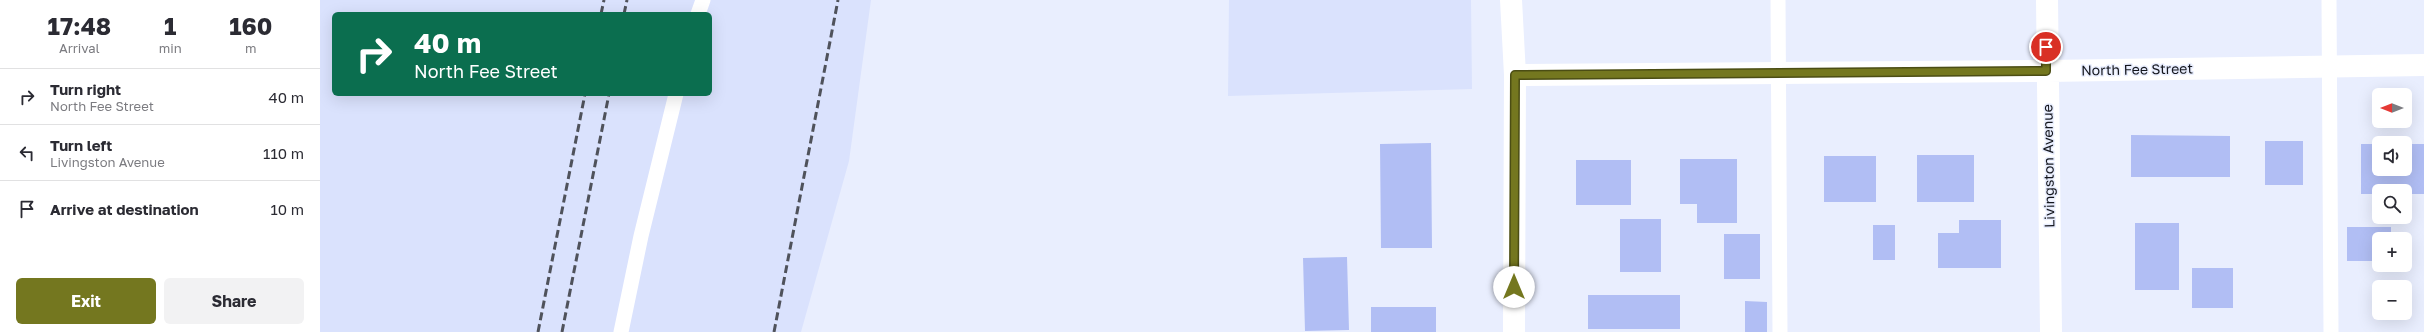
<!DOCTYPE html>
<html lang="en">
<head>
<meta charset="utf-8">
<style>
	:root { --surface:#fff; --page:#f2f2f3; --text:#2b2b33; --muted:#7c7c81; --line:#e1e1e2; --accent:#74771f }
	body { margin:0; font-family:"Golos Text",sans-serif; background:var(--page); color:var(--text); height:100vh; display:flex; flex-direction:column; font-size:15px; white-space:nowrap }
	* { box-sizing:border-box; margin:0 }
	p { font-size:13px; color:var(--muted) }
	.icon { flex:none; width:22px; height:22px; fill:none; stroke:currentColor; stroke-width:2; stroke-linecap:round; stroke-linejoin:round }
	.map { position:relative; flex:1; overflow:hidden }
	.panel { display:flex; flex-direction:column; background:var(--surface); width:320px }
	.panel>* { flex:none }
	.top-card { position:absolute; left:12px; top:12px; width:380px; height:84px; border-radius:6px; box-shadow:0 4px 16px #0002; background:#0b6e4f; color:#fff; overflow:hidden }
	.needle { width:26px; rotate:270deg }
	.tools { position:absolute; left:2052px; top:88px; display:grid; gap:8px }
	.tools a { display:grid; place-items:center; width:40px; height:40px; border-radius:6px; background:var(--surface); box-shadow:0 4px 16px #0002; font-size:20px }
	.pin { position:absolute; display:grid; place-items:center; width:34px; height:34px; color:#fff; margin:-17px; border:2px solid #fff; border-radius:50%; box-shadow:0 1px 4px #0007 }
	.me { position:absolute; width:44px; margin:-22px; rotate:0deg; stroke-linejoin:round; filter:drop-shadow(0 0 3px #0008) }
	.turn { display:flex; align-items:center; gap:14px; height:84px; padding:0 16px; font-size:18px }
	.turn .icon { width:52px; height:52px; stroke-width:2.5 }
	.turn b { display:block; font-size:28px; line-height:34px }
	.eta { display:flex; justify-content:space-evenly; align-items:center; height:68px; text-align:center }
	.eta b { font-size:24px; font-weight:700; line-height:28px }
	.button { display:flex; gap:8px; margin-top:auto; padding:8px 16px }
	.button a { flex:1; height:46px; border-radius:6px; background:var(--accent); color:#fff; font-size:16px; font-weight:700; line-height:46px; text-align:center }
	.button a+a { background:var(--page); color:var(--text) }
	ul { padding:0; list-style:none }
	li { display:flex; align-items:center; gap:12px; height:56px; padding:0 16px; border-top:1px solid var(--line) }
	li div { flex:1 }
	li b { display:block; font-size:15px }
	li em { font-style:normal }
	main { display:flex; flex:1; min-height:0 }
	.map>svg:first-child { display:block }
	.built { fill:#dae2fd; fill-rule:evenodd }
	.building { fill:#b1bef4 }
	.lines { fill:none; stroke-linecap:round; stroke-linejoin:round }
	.service { stroke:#fff; stroke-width:15 }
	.minor { stroke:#fff; stroke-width:22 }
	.rail { stroke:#4f525b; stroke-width:3; stroke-dasharray:8 4; stroke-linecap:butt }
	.route-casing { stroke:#4b4d14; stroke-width:10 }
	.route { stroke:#74771f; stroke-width:7 }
	.labels { text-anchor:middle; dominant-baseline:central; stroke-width:3; stroke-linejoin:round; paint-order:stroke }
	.street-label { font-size:14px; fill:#14161d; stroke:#e9eefe }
</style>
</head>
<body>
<main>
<section class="panel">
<div class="eta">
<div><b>17:48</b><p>Arrival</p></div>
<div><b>1</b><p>min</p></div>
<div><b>160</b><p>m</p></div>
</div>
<ul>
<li><svg class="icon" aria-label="right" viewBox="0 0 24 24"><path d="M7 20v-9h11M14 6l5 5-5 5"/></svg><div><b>Turn right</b><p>North Fee Street</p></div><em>40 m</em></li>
<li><svg class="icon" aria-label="left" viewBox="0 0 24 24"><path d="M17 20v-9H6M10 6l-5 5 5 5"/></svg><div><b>Turn left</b><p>Livingston Avenue</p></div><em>110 m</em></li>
<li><svg class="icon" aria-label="arrive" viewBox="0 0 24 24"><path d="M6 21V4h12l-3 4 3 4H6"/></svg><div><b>Arrive at destination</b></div><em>10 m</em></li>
</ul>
<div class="button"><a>Exit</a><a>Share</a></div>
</section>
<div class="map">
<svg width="2104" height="332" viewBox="0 0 2104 332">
	<rect width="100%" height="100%" fill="#e9eefe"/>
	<path class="built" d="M 0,0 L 551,0 L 529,161 L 481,332 L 0,332 ZM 14,14 L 390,14 L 390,94 L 14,94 Z
		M 909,0 L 1151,0 L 1152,89 L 908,96 Z"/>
	<path class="building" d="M 1811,135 L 1910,136 L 1910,177 L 1811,177 Z
		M 1945,141 L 1983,141 L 1983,185 L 1945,185 Z
		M 1111,143 L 1112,248 L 1061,248 L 1060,144 Z
		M 2041,144 L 2059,144 L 2059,169 L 2085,169 L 2085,144 L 2104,144 L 2104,194 L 2085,194 L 2085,191 L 2059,191 L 2059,194 L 2041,194 Z
		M 1597,155 L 1654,155 L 1654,202 L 1597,202 Z
		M 1504,156 L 1556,156 L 1556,202 L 1504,202 Z
		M 1360,159 L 1417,159 L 1417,223 L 1377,223 L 1377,204 L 1360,204 Z
		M 1256,160 L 1311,160 L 1311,205 L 1256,205 Z
		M 1300,219 L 1341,219 L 1341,272 L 1300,272 Z
		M 1639,220 L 1681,220 L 1681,268 L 1618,268 L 1618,233 L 1639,233 Z
		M 1815,223 L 1859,223 L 1859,290 L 1815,290 Z
		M 1553,225 L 1575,225 L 1575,260 L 1553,260 Z
		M 2027,227 L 2071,227 L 2071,239 L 2059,239 L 2059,261 L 2027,261 Z
		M 1404,234 L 1440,234 L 1440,279 L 1404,279 Z
		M 1027,257 L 1029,330 L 985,331 L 983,258 Z
		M 1872,268 L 1913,268 L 1913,308 L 1872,308 Z
		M 1268,295 L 1360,295 L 1360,329 L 1268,329 Z
		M 1425,301 L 1447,302 L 1447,332 L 1425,332 Z
		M 1051,307 L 1116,307 L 1116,332 L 1051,332 Z"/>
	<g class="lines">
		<path class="service" d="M 1458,0 L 1460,332
			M 2009,0 L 2011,332
			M 378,14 L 383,0
			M 301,332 L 321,236 L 356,94"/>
		<path class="minor" d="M 1191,0 L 1195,75 L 1194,332
			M 1727,0 L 1731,332
			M 1195,75 L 1727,71 L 2104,65"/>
		<path class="rail" d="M 281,14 L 284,0
			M 304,14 L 307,0
			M 218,332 L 265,94
			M 242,332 L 289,94
			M 454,332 L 518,0"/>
	</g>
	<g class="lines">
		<defs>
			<path id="route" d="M 1194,287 L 1195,75 L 1726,71 L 1726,47"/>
		</defs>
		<use href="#route" class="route-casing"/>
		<use href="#route" class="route"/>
	</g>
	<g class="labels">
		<g class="street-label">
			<text transform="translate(1817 69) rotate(-1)">North Fee Street</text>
			<text transform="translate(1728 166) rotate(-91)">Livingston Avenue</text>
		</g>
	</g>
</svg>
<div class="tools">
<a><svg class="needle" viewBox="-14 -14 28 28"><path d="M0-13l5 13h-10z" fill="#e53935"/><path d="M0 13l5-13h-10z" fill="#7c7c81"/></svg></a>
<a><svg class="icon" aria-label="sound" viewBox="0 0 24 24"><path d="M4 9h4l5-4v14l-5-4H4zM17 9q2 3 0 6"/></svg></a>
<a><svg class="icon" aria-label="search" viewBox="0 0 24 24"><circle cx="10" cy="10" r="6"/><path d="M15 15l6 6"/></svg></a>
<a>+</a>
<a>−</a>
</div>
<div class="pin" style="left:1726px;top:47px;background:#d93025"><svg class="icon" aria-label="arrive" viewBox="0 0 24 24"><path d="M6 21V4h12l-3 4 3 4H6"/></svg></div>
<svg class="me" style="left:1194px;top:287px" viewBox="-20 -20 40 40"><circle r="19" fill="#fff"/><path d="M0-13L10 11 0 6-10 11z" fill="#74771f"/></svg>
<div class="top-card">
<div class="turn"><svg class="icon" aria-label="right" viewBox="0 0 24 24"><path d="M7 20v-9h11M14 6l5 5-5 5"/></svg><div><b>40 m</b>North Fee Street</div></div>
</div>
</div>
</main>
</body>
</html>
